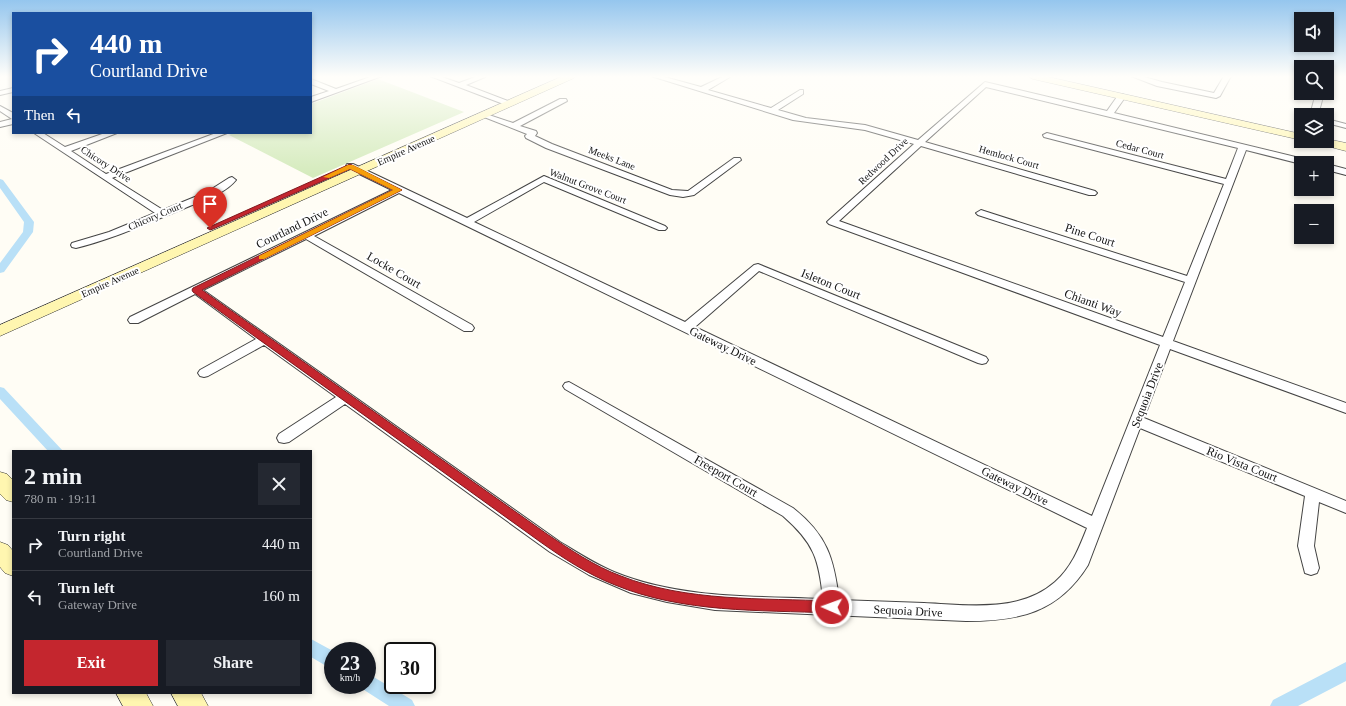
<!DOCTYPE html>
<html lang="en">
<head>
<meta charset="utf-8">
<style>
	:root { --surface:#171b24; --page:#242831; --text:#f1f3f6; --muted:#9ea1a6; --line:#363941; --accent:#c4262e }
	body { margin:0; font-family:"Times New Roman",serif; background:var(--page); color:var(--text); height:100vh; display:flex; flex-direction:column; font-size:15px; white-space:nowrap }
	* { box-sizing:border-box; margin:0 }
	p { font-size:13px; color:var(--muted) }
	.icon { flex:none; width:22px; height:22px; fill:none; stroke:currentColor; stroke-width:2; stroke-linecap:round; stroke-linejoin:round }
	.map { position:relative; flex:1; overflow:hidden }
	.details { position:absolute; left:12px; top:450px; width:300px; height:244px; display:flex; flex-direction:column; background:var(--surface); border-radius:0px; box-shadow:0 2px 6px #0003 }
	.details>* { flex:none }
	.banner { position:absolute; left:12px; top:12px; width:300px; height:122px; border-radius:0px; box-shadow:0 2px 6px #0003; background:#1a4fa0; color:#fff; overflow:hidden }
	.buttons { position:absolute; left:1294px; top:12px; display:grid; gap:8px }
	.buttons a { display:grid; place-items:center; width:40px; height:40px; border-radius:0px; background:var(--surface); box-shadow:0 2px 6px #0003; font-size:20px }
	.speed { position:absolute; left:324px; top:642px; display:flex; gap:8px; font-size:20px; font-weight:700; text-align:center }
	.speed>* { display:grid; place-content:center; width:52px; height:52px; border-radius:50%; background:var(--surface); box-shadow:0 2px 6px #0003; line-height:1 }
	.speed small { font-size:10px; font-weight:400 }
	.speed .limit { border:2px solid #111; border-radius:6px; background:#fff; color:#111 }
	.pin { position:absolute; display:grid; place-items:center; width:34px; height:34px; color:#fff; margin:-41px -17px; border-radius:50% 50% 50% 0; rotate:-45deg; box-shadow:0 0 4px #0007 }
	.pin .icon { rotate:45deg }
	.me { position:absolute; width:44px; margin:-22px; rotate:272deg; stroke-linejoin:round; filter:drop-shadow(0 0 3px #0008) }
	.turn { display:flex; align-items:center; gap:14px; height:84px; padding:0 12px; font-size:18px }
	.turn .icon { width:52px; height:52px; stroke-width:2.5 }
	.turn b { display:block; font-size:28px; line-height:34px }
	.then { display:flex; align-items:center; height:38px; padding:0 12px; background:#0003; gap:8px; font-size:15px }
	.round { display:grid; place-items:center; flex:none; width:42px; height:42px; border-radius:0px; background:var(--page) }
	.head { display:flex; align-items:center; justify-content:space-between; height:68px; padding:0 12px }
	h1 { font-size:24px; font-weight:700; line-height:30px }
	.button { display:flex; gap:8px; margin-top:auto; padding:8px 12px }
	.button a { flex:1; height:46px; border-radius:0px; background:var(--accent); color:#fff; font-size:16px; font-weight:700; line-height:46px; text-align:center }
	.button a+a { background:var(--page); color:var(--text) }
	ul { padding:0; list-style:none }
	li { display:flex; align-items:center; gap:12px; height:52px; padding:0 12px; border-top:1px solid var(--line) }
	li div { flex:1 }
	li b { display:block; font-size:15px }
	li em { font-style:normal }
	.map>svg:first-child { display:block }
	.green { fill:#d5ebbd }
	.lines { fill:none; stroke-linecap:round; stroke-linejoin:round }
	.canal { fill:#b9e0f7; fill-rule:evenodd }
	.street-casing { stroke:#444; stroke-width:2 }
	.secondary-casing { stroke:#333; stroke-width:1 }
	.street { fill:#fff; fill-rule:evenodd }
	.secondary { fill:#fff6b0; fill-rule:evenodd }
	.route { fill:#c4262e; stroke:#7f191e }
	.slow { fill:#f59e0b }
	.labels { text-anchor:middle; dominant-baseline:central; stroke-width:4; stroke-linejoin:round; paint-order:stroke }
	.far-street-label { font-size:10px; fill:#111; stroke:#fff }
	.street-label { font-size:12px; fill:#111; stroke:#fff }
</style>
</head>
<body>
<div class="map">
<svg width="1346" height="706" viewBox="0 0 1346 706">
	<rect width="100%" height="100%" fill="#fffdf5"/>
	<path class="green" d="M 378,79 L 464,112 L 313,178 L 229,135 L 233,133 L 311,133 L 311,104 Z"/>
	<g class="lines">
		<path class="canal" d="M 0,179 L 3,180 L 34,222 L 33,232 L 4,272 L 0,273 L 0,263 L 23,232 L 24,222 L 0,188 Z
			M 0,387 L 4,388 L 63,451 L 48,451 L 0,399 Z
			M 311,639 L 333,651 L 333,670 L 311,657 Z
			M 1346,662 L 1346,681 L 1298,706 L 1270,706 L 1273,700 Z
			M 367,673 L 412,700 L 415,706 L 389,706 L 361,688 L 359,685 L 367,685 Z"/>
		<defs>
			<path id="street" d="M 373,76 L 382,76 L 311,102 L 311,97 L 329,91 L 311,84 L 311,79 L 336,89 Z
				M 430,76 L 439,76 L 459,83 L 478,76 L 486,76 L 485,77 L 466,85 L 513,103 L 509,105 L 506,105 Z
				M 651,76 L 661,76 L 701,87 L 724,76 L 731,76 L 730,77 L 708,90 L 771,108 L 800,90 L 803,90 L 803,94 L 778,110 L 806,118 L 865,125 L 918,140 L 985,82 L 1107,111 L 1119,94 L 1122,94 L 1126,96 L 1114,113 L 1312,161 L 1313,163 L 1301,164 L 1246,150 L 1173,341 L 1346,403 L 1346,413 L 1170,349 L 1144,418 L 1346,501 L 1346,513 L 1319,502 L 1314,546 L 1319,568 L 1317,573 L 1311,575 L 1305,573 L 1298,546 L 1305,496 L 1140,428 L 1088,565 C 1058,613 1019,621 966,621 L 715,610 L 667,602 L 631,593 L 589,575 L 550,552 L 345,404 L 289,442 L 284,443 L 279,442 L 277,438 L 279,434 L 336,397 L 264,345 L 208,376 L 204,377 L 200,376 L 198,373 L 200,370 L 256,339 L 195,294 L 138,323 L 130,323 L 128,320 L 130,317 L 392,190 L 347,168 L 346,166 L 347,164 L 353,164 L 467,218 L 544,176 L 665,226 L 667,228 L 665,230 L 659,230 L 544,182 L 474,222 L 685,322 L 754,265 L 758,264 L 986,357 L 988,360 L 986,363 L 982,364 L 978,363 L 759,271 L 695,327 L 1092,516 L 1160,345 L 829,224 L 827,222 L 829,220 L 914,144 L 865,130 L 793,120 ZM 986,87 L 1238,148 L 1226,179 L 1047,133 L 1043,135 L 1044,137 L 1224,184 L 1187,276 L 984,211 L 981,210 L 976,213 L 978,215 L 1185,282 L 1163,337 L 839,221 L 921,146 L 1089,195 L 1095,195 L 1097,193 L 1095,191 L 925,142 ZM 399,193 L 1087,528 C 1079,548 1072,567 1055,582 C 1020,613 967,605 924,603 C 896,602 868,601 839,600 C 834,558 827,535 793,508 L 569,382 L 565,383 L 563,386 L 565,389 L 783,516 C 814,543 819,559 823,599 C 753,596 680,599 614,572 C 595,564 578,553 560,542 L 203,290 L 306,239 L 464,331 L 472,331 L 474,328 L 472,325 L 314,236 Z
				M 1131,76 L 1141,76 L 1162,82 L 1214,93 L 1224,76 L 1231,76 L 1220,96 L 1216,98 L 1157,86 Z
				M 13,88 L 13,92 L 0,95 L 0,91 Z
				M 1316,93 L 1324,93 L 1318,115 L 1310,115 Z
				M 560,99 L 566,99 L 567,101 L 520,126 L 536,131 L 537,133 L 535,136 L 552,144 L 672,190 L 688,191 L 734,158 L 740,158 L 741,160 L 694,195 L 683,197 L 670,195 L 546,148 L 526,138 L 525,136 L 527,134 L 479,115 L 483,113 L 513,123 Z
				M 0,106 L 13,113 L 13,124 L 0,127 L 0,122 L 12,119 L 0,111 Z
				M 1327,119 L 1346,124 L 1346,128 L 1327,123 Z
				M 34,133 L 43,133 L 65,147 L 105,133 L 117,133 L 71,151 L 106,174 L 216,133 L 227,133 L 112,178 L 163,210 L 207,192 L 229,178 L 232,177 L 236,180 C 224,195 200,201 183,209 C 147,223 113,239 76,248 L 72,247 L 71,245 L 72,243 L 109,232 L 155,213 Z
				M 1327,164 L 1346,169 L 1346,175 L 1327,170 Z"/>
			<path id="secondary" d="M 563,76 L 575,76 L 574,78 L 0,336 L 0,325 Z
				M 1028,76 L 1044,76 L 1301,134 L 1301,140 L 1033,79 Z
				M 1327,139 L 1346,143 L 1346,151 L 1315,143 L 1313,141 L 1327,141 Z
				M 0,472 L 7,474 L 13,480 L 13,502 L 6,500 L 0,494 Z
				M 0,542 L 8,545 L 13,551 L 13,576 L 5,573 L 0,567 Z
				M 116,693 L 146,693 L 153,706 L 123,706 Z
				M 171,693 L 201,693 L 208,706 L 178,706 Z"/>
		</defs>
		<use href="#street" class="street-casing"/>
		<use href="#secondary" class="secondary-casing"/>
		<use href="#street" class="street"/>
		<use href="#secondary" class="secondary"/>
	</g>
	<linearGradient id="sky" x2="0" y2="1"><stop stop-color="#95c6ee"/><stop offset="0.44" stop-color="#fffefa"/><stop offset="1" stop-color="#fffefa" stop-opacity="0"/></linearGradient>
	<rect width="1346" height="174" fill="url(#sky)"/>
	<path class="route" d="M 350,164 L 402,190 L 202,290 L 547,534 C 571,550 594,566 621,576 C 687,602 762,598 832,601 L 836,603 L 838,607 L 836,611 L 832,613 C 759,610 683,613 615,585 C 587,574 563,558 539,541 L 193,292 L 192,290 L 193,288 L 393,190 L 350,169 L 213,229 L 210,230 L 207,228 Z"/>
	<path class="slow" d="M 348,165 L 353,165 L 402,190 L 264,259 L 259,259 L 259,256 L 393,190 L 350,169 L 329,178 L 323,177 Z"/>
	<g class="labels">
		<g class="far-street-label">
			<text transform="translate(1140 149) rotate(15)">Cedar Court</text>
			<text transform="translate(406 150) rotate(-24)">Empire Avenue</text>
			<text transform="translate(1009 157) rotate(16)">Hemlock Court</text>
			<text transform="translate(612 158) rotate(21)">Meeks Lane</text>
			<text transform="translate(883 161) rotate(-43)">Redwood Drive</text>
			<text transform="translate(106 164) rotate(33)">Chicory Drive</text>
			<text transform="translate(588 186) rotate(21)">Walnut Grove Court</text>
			<text transform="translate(155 216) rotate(-23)">Chicory Court</text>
			<text transform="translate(110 282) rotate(-24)">Empire Avenue</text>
		</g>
		<g class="street-label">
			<text transform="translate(292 228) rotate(-26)">Courtland Drive</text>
			<text transform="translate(1090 235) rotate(18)">Pine Court</text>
			<text transform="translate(394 270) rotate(30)">Locke Court</text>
			<text transform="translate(831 284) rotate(22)">Isleton Court</text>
			<text transform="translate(1093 303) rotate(20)">Chianti Way</text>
			<text transform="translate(723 346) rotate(26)">Gateway Drive</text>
			<text transform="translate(1147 395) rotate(-69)">Sequoia Drive</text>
			<text transform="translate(1242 464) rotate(22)">Rio Vista Court</text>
			<text transform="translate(726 476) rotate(30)">Freeport Court</text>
			<text transform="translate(1015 486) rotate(26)">Gateway Drive</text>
			<text transform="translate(908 611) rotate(3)">Sequoia Drive</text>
		</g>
	</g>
</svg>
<div class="buttons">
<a><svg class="icon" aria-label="sound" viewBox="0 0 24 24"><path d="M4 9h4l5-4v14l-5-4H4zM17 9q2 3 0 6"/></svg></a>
<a><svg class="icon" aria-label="search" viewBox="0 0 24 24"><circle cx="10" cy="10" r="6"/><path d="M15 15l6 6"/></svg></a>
<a><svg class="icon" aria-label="layers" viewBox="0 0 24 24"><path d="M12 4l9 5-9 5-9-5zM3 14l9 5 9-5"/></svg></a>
<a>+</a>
<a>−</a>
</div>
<div class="speed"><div>23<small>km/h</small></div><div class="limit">30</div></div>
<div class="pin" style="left:210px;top:228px;background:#d93025"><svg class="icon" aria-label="arrive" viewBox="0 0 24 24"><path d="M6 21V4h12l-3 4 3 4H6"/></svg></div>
<svg class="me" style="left:832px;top:607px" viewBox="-20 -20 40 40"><circle r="17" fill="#c4262e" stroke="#fff" stroke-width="3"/><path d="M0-11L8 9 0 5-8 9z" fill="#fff"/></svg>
<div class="banner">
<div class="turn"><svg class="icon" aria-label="right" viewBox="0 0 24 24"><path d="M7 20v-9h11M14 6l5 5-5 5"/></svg><div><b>440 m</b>Courtland Drive</div></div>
<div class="then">Then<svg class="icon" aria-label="left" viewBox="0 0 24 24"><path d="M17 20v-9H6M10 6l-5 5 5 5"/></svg></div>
</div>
<section class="details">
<div class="head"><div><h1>2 min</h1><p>780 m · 19:11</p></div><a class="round"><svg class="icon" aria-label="close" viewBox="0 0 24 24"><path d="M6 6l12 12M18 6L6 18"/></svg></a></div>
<ul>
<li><svg class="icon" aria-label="right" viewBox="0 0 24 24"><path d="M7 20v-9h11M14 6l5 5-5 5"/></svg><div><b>Turn right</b><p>Courtland Drive</p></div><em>440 m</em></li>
<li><svg class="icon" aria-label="left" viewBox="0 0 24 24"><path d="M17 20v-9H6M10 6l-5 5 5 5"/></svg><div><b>Turn left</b><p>Gateway Drive</p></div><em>160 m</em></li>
</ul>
<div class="button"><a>Exit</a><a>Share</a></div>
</section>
</div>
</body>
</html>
